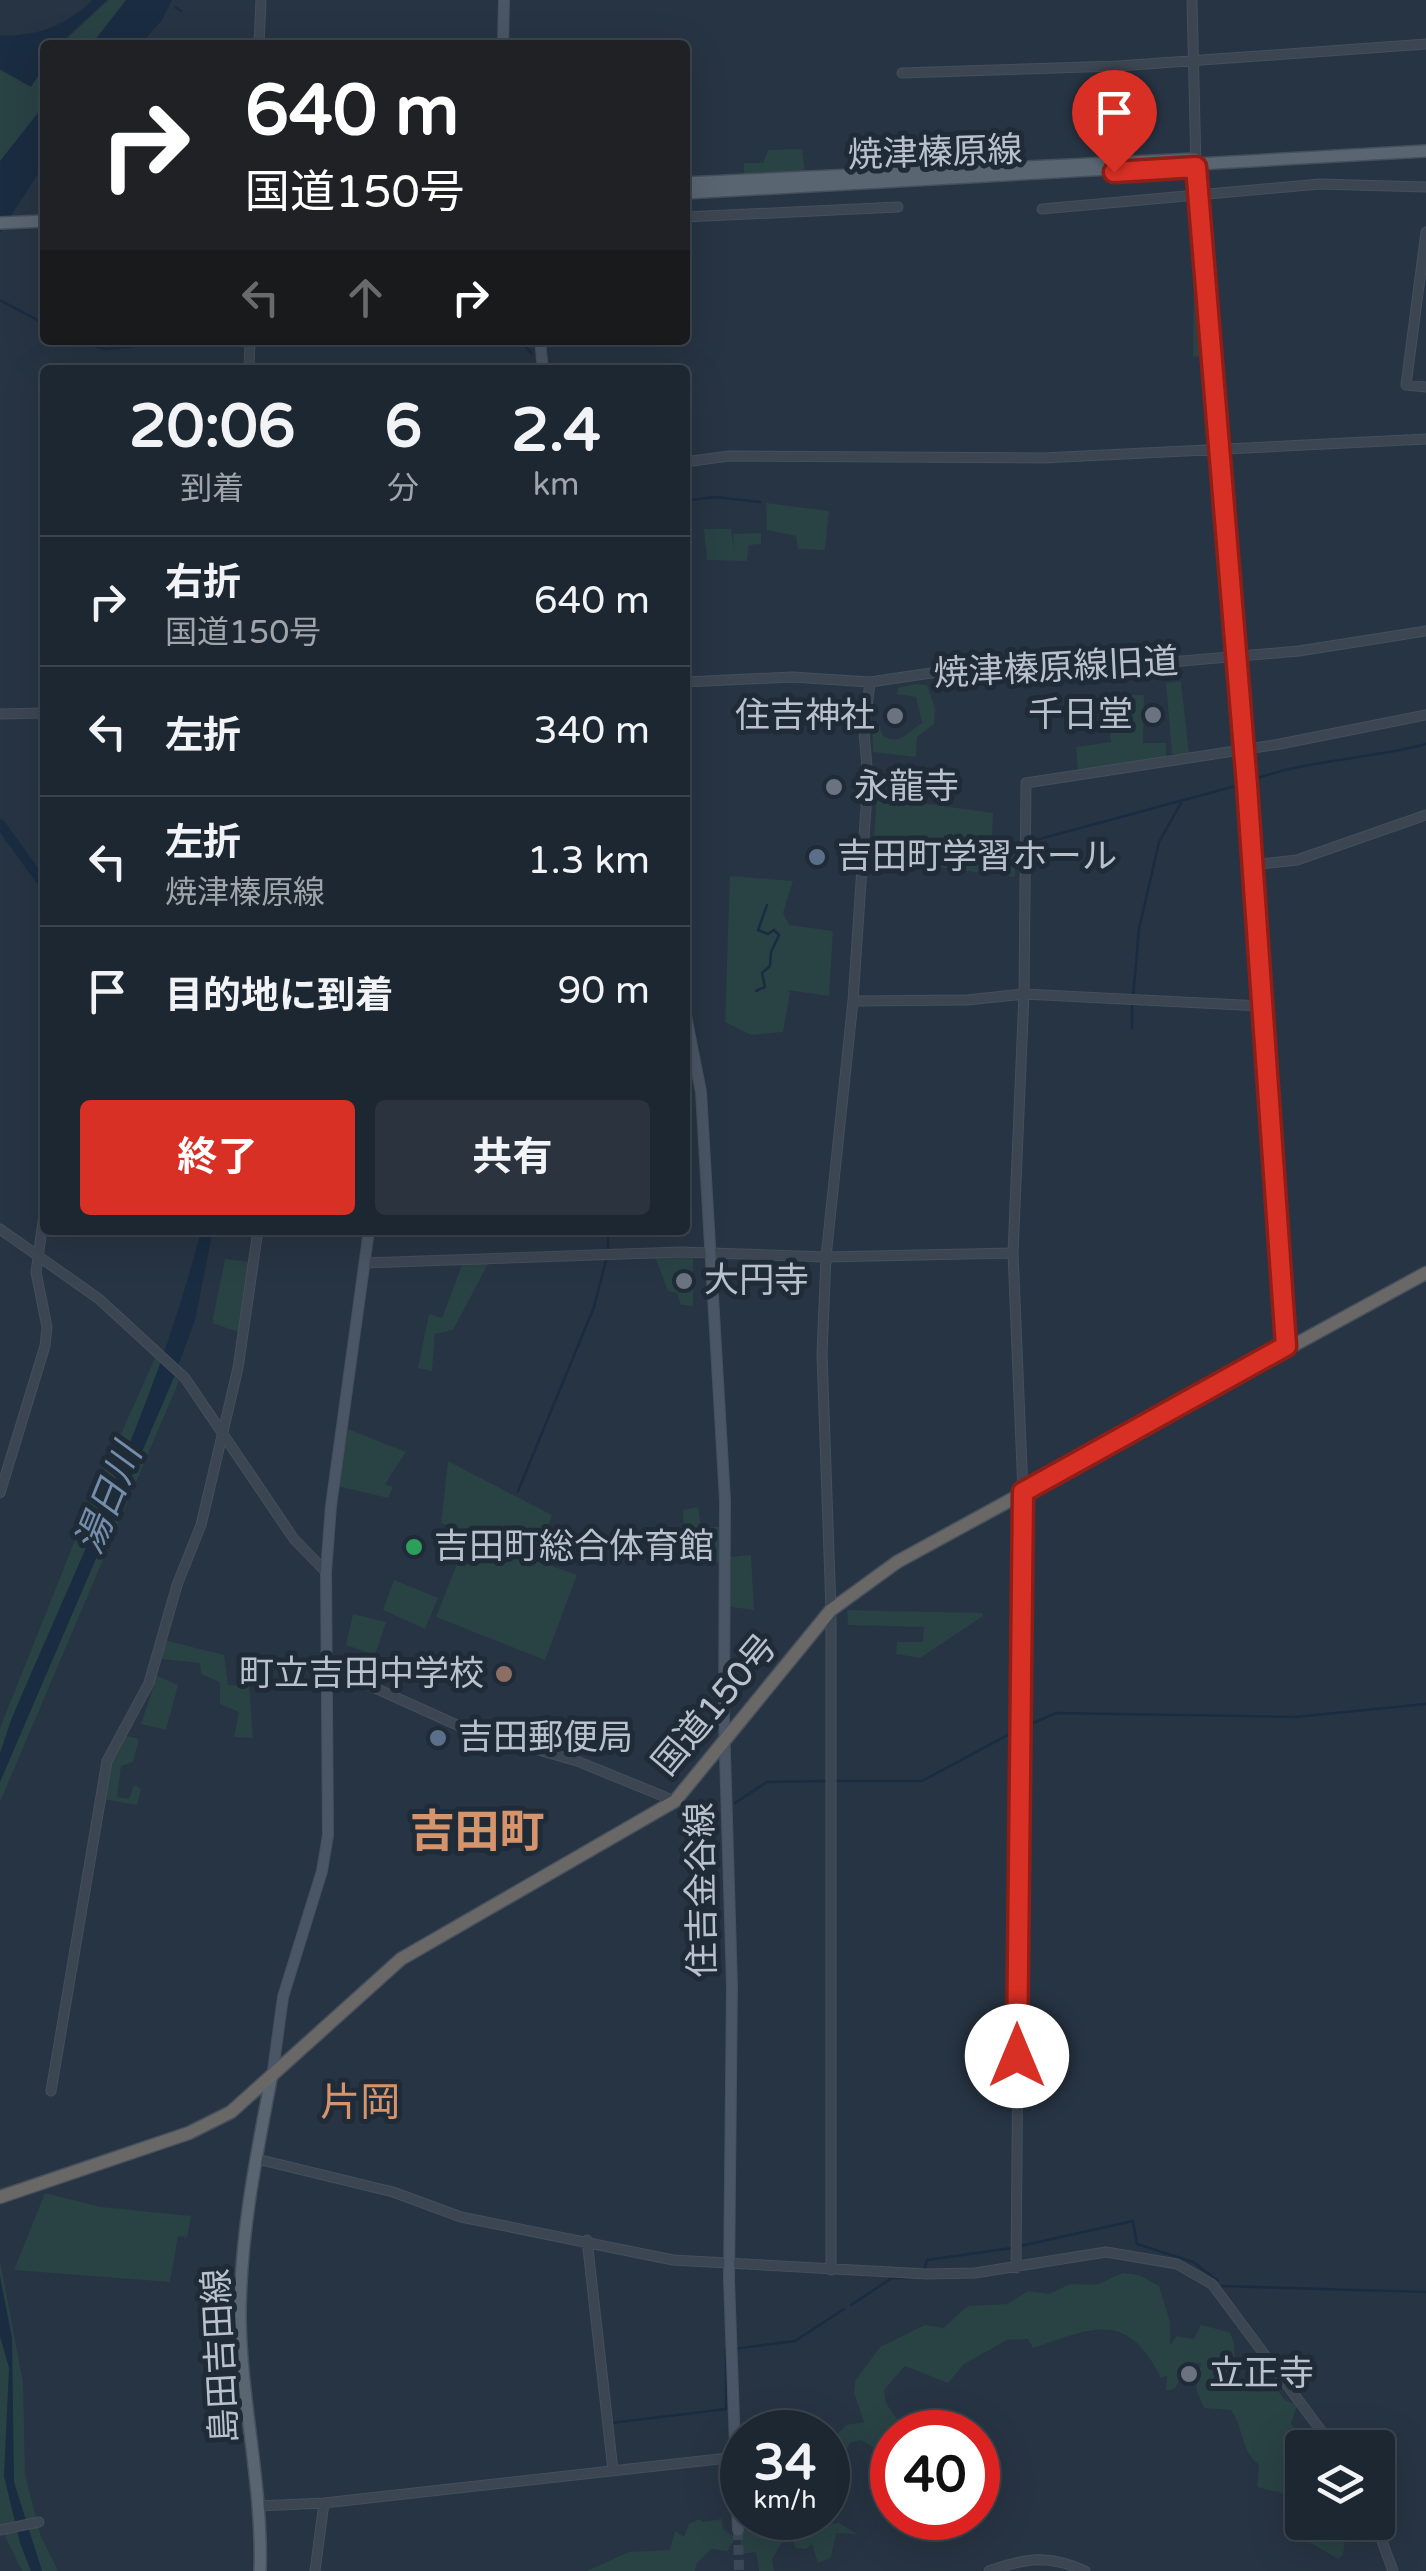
<!DOCTYPE html>
<html lang="ja">
<head>
<meta charset="utf-8">
<style>
	:root { --surface:#1d2732; --page:#2a333e; --text:#f1f3f6; --muted:#a0a5ac; --line:#3b444d; --accent:#d93025 }
	body { margin:0; font-family:"Varela Round","Noto Sans JP",sans-serif; background:var(--page); color:var(--text); height:100vh; display:flex; flex-direction:column; font-size:38px; white-space:nowrap }
	* { box-sizing:border-box; margin:0 }
	p { font-size:32px; color:var(--muted) }
	.icon { flex:none; width:55px; height:55px; fill:none; stroke:currentColor; stroke-width:2; stroke-linecap:round; stroke-linejoin:round }
	.map { position:relative; flex:1; overflow:hidden }
	.side { position:absolute; left:40px; top:365px; width:650px; height:870px; display:flex; flex-direction:column; background:var(--surface); border-radius:10px; box-shadow:0 10px 40px #0002,0 0 0 2px var(--line) }
	.side>* { flex:none }
	.guide { position:absolute; left:40px; top:40px; width:650px; height:305px; border-radius:10px; box-shadow:0 10px 40px #0002,0 0 0 2px var(--line); background:#202124; color:#fff; overflow:hidden }
	.buttons { position:absolute; left:1285px; top:2430px; display:grid; gap:20px }
	.buttons a { display:grid; place-items:center; width:110px; height:110px; border-radius:10px; background:var(--surface); box-shadow:0 10px 40px #0002,0 0 0 2px var(--line); font-size:50px }
	.speed { position:absolute; left:720px; top:2410px; display:flex; gap:20px; font-size:50px; font-weight:700; text-align:center }
	.speed>* { display:grid; place-content:center; width:130px; height:130px; border-radius:50%; background:var(--surface); box-shadow:0 10px 40px #0002,0 0 0 2px var(--line); line-height:1 }
	.speed small { font-size:25px; font-weight:400 }
	.speed .limit { border:15px solid #d22; background:#fff; color:#111 }
	.pin { position:absolute; display:grid; place-items:center; width:85px; height:85px; color:#fff; margin:-102px -42px; border-radius:50% 50% 50% 0; rotate:-45deg; box-shadow:0 0 10px #0007 }
	.pin .icon { rotate:45deg }
	.me { position:absolute; width:110px; margin:-55px; rotate:0deg; stroke-linejoin:round; filter:drop-shadow(0 0 8px #0008) }
	.turn { display:flex; align-items:center; gap:35px; height:210px; padding:0 40px; font-size:45px }
	.turn .icon { width:130px; height:130px; stroke-width:2.5 }
	.turn b { display:block; font-size:70px; line-height:85px }
	.lanes { display:flex; align-items:center; height:95px; padding:0 40px; background:#0003; justify-content:center; gap:50px; direction:ltr }
	.lanes .off { opacity:.35 }
	.eta { display:flex; justify-content:space-evenly; align-items:center; height:170px; text-align:center }
	.eta b { font-size:60px; font-weight:700; line-height:70px }
	.action { display:flex; gap:20px; margin-top:auto; padding:20px 40px }
	.action a { flex:1; height:115px; border-radius:10px; background:var(--accent); color:#fff; font-size:40px; font-weight:700; line-height:115px; text-align:center }
	.action a+a { background:var(--page); color:var(--text) }
	ul { padding:0; list-style:none }
	li { display:flex; align-items:center; gap:30px; height:130px; padding:0 40px; border-top:2px solid var(--line) }
	li div { flex:1 }
	li b { display:block; font-size:38px }
	li em { font-style:normal }
	.map>svg:first-child { display:block }
	.green { fill:#294244 }
	.water { fill:#1a2c41 }
	.lines { fill:none; stroke-linecap:round; stroke-linejoin:round }
	.stream { stroke:#1a2c41; stroke-width:2.5 }
	.river { stroke:#1a2c41; stroke-width:10 }
	.secondary-tunnel { stroke:#3d4958; stroke-width:10; stroke-dasharray:10 5; stroke-linecap:butt }
	.tertiary-casing { stroke:#454f5c; stroke-width:11 }
	.secondary-casing { stroke:#454f5c; stroke-width:12 }
	.primary-casing { stroke:#454f5c; stroke-width:14 }
	.trunk-casing { stroke:#46515d; stroke-width:15 }
	.tertiary { stroke:#3c4652; stroke-width:9 }
	.secondary { stroke:#4a5565; stroke-width:10 }
	.primary { stroke:#5a6572; stroke-width:11 }
	.trunk { stroke:#696866; stroke-width:12 }
	.route-casing { stroke:#8d1f18; stroke-width:25 }
	.route { stroke:#d93025; stroke-width:18 }
	.worship-dot { fill:#6b7280; stroke:#202b38; stroke-width:4 }
	.service-dot { fill:#5c6f8a; stroke:#202b38; stroke-width:4 }
	.leisure-dot { fill:#2e9e5b; stroke:#202b38; stroke-width:4 }
	.education-dot { fill:#8d6e63; stroke:#202b38; stroke-width:4 }
	.labels { text-anchor:middle; dominant-baseline:central; stroke-width:10; stroke-linejoin:round; paint-order:stroke }
	.street-label { font-size:35px; fill:#b9c1cc; stroke:#202b38 }
	.poi-label { font-size:35px; fill:#b9c1cc; stroke:#202b38; text-anchor:start }
	.water-label { font-size:38px; font-style:italic; fill:#738daa; stroke:#202b38 }
	.quarter-label { font-size:40px; fill:#d5946b; stroke:#202b38 }
	.district-label { font-size:45px; font-weight:bold; fill:#d5946b; stroke:#202b38 }
</style>
</head>
<body>
<div class="map">
<svg width="1426" height="2571" viewBox="0 0 1426 2571">
	<rect width="100%" height="100%" fill="#273443"/>
	<path class="green" d="M 109,0 L 127,0 L 92,45 L 60,45 Z
		M 45,68 L 45,106 L 0,165 L 0,70 L 30,86 Z
		M 802,149 L 805,173 L 744,176 L 744,163 L 763,163 L 768,150 Z
		M 1194,260 L 1201,289 L 1206,349 L 1203,355 L 1193,357 Z
		M 766,503 L 829,511 L 825,550 L 798,549 L 796,536 L 767,530 Z
		M 704,529 L 731,529 L 734,551 L 733,534 L 761,533 L 761,544 L 749,545 L 747,561 L 707,560 Z
		M 1181,681 L 1189,754 L 1172,754 L 1166,683 Z
		M 915,684 L 927,685 L 935,708 L 934,724 L 917,737 L 916,757 L 873,752 L 872,723 L 878,722 L 883,736 C 902,746 906,732 922,723 L 916,697 L 897,694 L 898,688 Z
		M 1105,694 L 1144,695 L 1143,743 L 1166,743 L 1166,757 L 1078,770 L 1076,747 L 1111,742 Z
		M 877,797 L 993,813 L 992,839 L 1016,841 L 1015,877 L 872,859 Z
		M 730,876 L 793,881 L 783,913 L 789,925 L 833,931 L 829,996 L 787,990 L 790,993 L 783,1032 L 751,1035 L 725,1022 Z
		M 655,1257 L 693,1258 L 693,1306 L 681,1305 L 677,1293 L 668,1291 Z
		M 225,1259 L 249,1262 L 241,1333 L 212,1323 Z
		M 463,1262 L 489,1262 L 453,1330 L 435,1334 L 432,1371 L 418,1368 L 429,1314 L 442,1318 Z
		M 155,1358 L 179,1381 L 0,1802 L 0,1728 L 89,1505 Z
		M 348,1429 L 406,1452 L 385,1484 L 393,1487 L 388,1498 L 337,1486 Z
		M 448,1461 L 552,1515 L 537,1558 L 441,1523 Z
		M 698,1507 L 701,1527 L 719,1527 L 719,1563 C 688,1553 684,1542 683,1510 Z
		M 468,1536 L 577,1575 L 545,1660 L 436,1617 Z
		M 751,1555 L 754,1610 L 730,1607 L 731,1557 Z
		M 394,1580 L 438,1598 L 425,1629 L 383,1610 Z
		M 847,1610 L 982,1613 L 983,1616 L 920,1658 L 896,1654 L 897,1642 L 923,1642 L 924,1627 L 848,1625 Z
		M 353,1614 L 386,1622 L 375,1655 L 346,1645 Z
		M 164,1640 L 224,1655 L 228,1685 L 249,1686 L 253,1738 L 234,1737 L 239,1712 L 220,1704 L 220,1682 L 201,1674 L 200,1663 L 162,1659 Z
		M 157,1676 L 178,1685 L 166,1730 L 141,1724 Z
		M 123,1735 L 139,1739 L 133,1762 L 121,1766 L 117,1797 L 129,1799 L 134,1785 L 141,1789 L 137,1805 L 103,1799 L 106,1773 Z
		M 45,2193 L 101,2207 L 191,2216 L 187,2237 L 178,2236 L 170,2282 L 14,2270 Z
		M 0,2261 L 23,2382 L 25,2474 L 41,2537 L 58,2571 L 22,2571 L 0,2526 Z
		M 1123,2273 L 1139,2275 L 1159,2286 L 1170,2322 L 1170,2345 L 1177,2336 L 1194,2339 L 1201,2325 L 1229,2332 C 1245,2356 1217,2377 1259,2392 L 1272,2383 L 1285,2400 L 1297,2405 L 1291,2424 L 1311,2447 L 1302,2448 L 1302,2503 L 1298,2497 L 1257,2487 L 1259,2465 C 1240,2450 1244,2428 1231,2410 L 1204,2408 L 1196,2389 L 1201,2363 L 1190,2364 L 1175,2388 L 1166,2391 L 1167,2375 L 1161,2378 C 1127,2310 1094,2327 1033,2348 L 1028,2339 L 1007,2340 L 964,2364 L 948,2383 L 905,2366 L 884,2390 L 886,2403 L 906,2432 L 892,2432 L 892,2458 L 861,2440 L 850,2443 L 841,2465 L 828,2473 L 828,2444 L 846,2425 L 864,2422 L 854,2393 L 855,2381 L 880,2347 L 925,2325 L 943,2328 L 968,2306 L 1008,2304 L 1028,2291 L 1049,2294 L 1070,2284 L 1096,2285 Z
		M 755,2518 L 777,2518 L 809,2526 L 839,2523 L 857,2534 L 836,2533 L 831,2558 L 818,2563 L 812,2544 L 806,2549 L 796,2548 L 792,2539 L 781,2543 L 772,2560 L 774,2571 L 759,2571 L 756,2552 L 740,2554 L 741,2530 Z
		M 699,2519 L 703,2522 L 722,2519 L 723,2529 L 736,2538 L 727,2551 L 711,2549 L 697,2563 L 695,2571 L 587,2571 L 629,2552 L 670,2550 L 675,2531 L 684,2537 L 689,2524 Z
		M 1302,2522 L 1347,2523 L 1343,2555 L 1338,2559 L 1306,2540 Z"/>
	<path class="water" d="M 92,0 L 107,0 L 58,45 L 45,45 L 45,65 L 31,87 L 0,69 L 0,35 C 34,38 68,25 92,0 Z
		M 126,0 L 172,0 L 162,20 L 140,45 L 91,45 Z
		M 45,104 L 45,163 L 0,233 L 0,161 Z
		M 201,1230 L 213,1230 L 195,1320 L 172,1382 L 0,1782 L 0,1753 L 11,1720 C 77,1565 161,1392 201,1230 Z
		M 0,2276 L 12,2338 L 14,2482 L 42,2571 L 31,2571 L 20,2543 L 4,2476 L 9,2368 L 0,2336 Z"/>
	<g class="lines">
		<path class="stream" d="M 175,7 L 181,11
			M 0,300 L 45,324
			M 77,340 L 105,349 L 198,340
			M 320,340 L 363,340
			M 520,340 L 532,354
			M 685,501 L 714,497 L 760,502
			M 1250,781 C 1306,759 1368,760 1426,744
			M 685,823 L 690,823
			M 1032,841 L 1243,784
			M 756,991 L 765,987 L 762,973 L 770,966 L 771,952 L 779,935 L 774,930 L 768,934 L 758,930 L 767,905
			M 1133,997 L 1139,929 L 1159,842 L 1181,803
			M 1132,1028 L 1132,1005
			M 608,1249 L 608,1230
			M 518,1491 L 594,1307 L 606,1260
			M 1026,1726 L 1056,1713 L 1295,1717 L 1426,1704
			M 835,1781 L 922,1781 L 1019,1729
			M 735,1803 L 767,1782 L 827,1781
			M 1020,2246 L 1133,2221 L 1137,2244 L 1193,2262 L 1217,2280
			M 924,2271 L 927,2260 L 1012,2248
			M 1222,2286 L 1426,2292
			M 851,2305 L 892,2278 L 911,2278
			M 734,2349 L 795,2341 L 844,2309
			M 611,2423 L 726,2409 L 726,2350"/>
		<path class="river" d="M 0,824 L 45,886"/>
		<path class="secondary-tunnel" d="M 738,2530 L 739,2571"/>
		<defs>
			<path id="tertiary" d="M 1192,0 L 1196,167 L 1246,777 L 1286,1347
				M 259,45 L 261,0
				M 902,73 L 1118,66 L 1426,44
				M 1042,209 L 1320,184 L 1426,187
				M 685,217 L 898,207
				M 1426,232 L 1406,385 L 1426,387
				M 249,370 L 250,340
				M 685,462 L 729,456 L 1043,458 L 1426,439
				M 685,682 L 792,677 L 870,682 L 972,667 L 1067,671 L 1299,651 L 1426,631
				M 0,714 L 45,713
				M 1252,865 L 1297,860 L 1426,815
				M 853,1001 L 967,1000 L 1024,994 L 1261,1006
				M 0,1229 L 99,1299 L 185,1378 L 294,1539 L 326,1572
				M 364,1263 L 681,1252 L 826,1257 L 1013,1253
				M 0,1493 L 45,1346 L 47,1327 L 36,1272 L 45,1207
				M 324,1665 L 468,1730 L 577,1761 L 675,1801
				M 51,2091 L 107,1761 L 149,1683 L 177,1585 L 201,1525 L 238,1368 L 258,1230
				M 257,2159 L 393,2192 L 461,2217 L 673,2260 L 927,2274 L 975,2273 L 1106,2252 L 1177,2264 L 1212,2284 L 1334,2448
				M 587,2240 L 613,2470
				M 1016,2268 L 1023,1492 L 1013,1253 L 1024,994 L 1026,783 L 1280,744 L 1426,715
				M 831,2270 L 831,1610 L 822,1354 L 826,1257 L 853,1001 L 868,778 L 864,732 L 870,682
				M 259,2506 L 324,2503 L 737,2457
				M 1375,2522 L 1393,2571
				M 0,2530 L 39,2522
				M 315,2571 L 324,2503
				M 989,2571 C 1026,2558 1049,2554 1085,2571"/>
			<path id="secondary" d="M 503,45 L 504,0
				M 540,340 L 543,370
				M 685,1011 L 701,1092 L 725,1500 L 724,1720 L 732,1986 L 729,2279 L 738,2530
				M 272,2078 L 283,1997 L 322,1871 L 328,1835 L 326,1572 L 331,1506 L 369,1230"/>
			<path id="primary" d="M 685,183 L 1195,159
				M 685,193 L 1426,151
				M 0,223 L 45,221
				M 260,2571 C 263,2486 241,2402 240,2317 C 240,2237 256,2157 271,2079"/>
			<path id="trunk" d="M 0,2197 L 189,2133 L 231,2112 L 401,1959 L 675,1801 L 831,1610 L 897,1562 L 1426,1273"/>
		</defs>
		<use href="#tertiary" class="tertiary-casing"/>
		<use href="#secondary" class="secondary-casing"/>
		<use href="#primary" class="primary-casing"/>
		<use href="#trunk" class="trunk-casing"/>
		<use href="#tertiary" class="tertiary"/>
		<use href="#secondary" class="secondary"/>
		<use href="#primary" class="primary"/>
		<use href="#trunk" class="trunk"/>
	</g>
	<g class="lines">
		<defs>
			<path id="route" d="M 1017,2056 L 1023,1492 L 1286,1346 L 1247,786 L 1196,167 L 1114,172"/>
		</defs>
		<use href="#route" class="route-casing"/>
		<use href="#route" class="route"/>
	</g>
	<g class="worship-dot">
		<circle cx="1153" cy="715" r="10"/>
		<circle cx="895" cy="716" r="10"/>
		<circle cx="834" cy="787" r="10"/>
		<circle cx="684" cy="1281" r="10"/>
		<circle cx="1189" cy="2374" r="10"/>
	</g>
	<g class="service-dot">
		<circle cx="817" cy="857" r="10"/>
		<circle cx="438" cy="1738" r="10"/>
	</g>
	<circle class="leisure-dot" cx="414" cy="1547" r="10"/>
	<circle class="education-dot" cx="504" cy="1674" r="10"/>
	<g class="labels">
		<g class="street-label">
			<text transform="translate(935 153) rotate(-2)">焼津榛原線</text>
			<text transform="translate(1056 668) rotate(-3)">焼津榛原線旧道</text>
			<text transform="translate(715 1705) rotate(-50)">国道150号</text>
			<text transform="translate(702 1890) rotate(-91)">住吉金谷線</text>
			<text transform="translate(221 2356) rotate(-93)">島田吉田線</text>
		</g>
		<g class="poi-label">
			<text x="1133" y="715" text-anchor="end">千日堂</text>
			<text x="875" y="716" text-anchor="end">住吉神社</text>
			<text x="854" y="787">永龍寺</text>
			<text x="837" y="857">吉田町学習ホール</text>
			<text x="704" y="1281">大円寺</text>
			<text x="434" y="1547">吉田町総合体育館</text>
			<text x="484" y="1674" text-anchor="end">町立吉田中学校</text>
			<text x="458" y="1738">吉田郵便局</text>
			<text x="1209" y="2374">立正寺</text>
		</g>
		<g class="water-label">
			<text transform="translate(109 1499) rotate(-68)">湯日川</text>
		</g>
		<g class="quarter-label">
			<text x="360" y="2103">片岡</text>
		</g>
		<g class="district-label">
			<text x="477" y="1833">吉田町</text>
		</g>
	</g>
</svg>
<div class="buttons">
<a><svg class="icon" aria-label="layers" viewBox="0 0 24 24"><path d="M12 4l9 5-9 5-9-5zM3 14l9 5 9-5"/></svg></a>
</div>
<div class="speed"><div>34<small>km/h</small></div><div class="limit">40</div></div>
<div class="pin" style="left:1114px;top:172px;background:#d93025"><svg class="icon" aria-label="arrive" viewBox="0 0 24 24"><path d="M6 21V4h12l-3 4 3 4H6"/></svg></div>
<svg class="me" style="left:1017px;top:2056px" viewBox="-20 -20 40 40"><circle r="19" fill="#fff"/><path d="M0-13L10 11 0 6-10 11z" fill="#d93025"/></svg>
<div class="guide">
<div class="turn"><svg class="icon" aria-label="right" viewBox="0 0 24 24"><path d="M7 20v-9h11M14 6l5 5-5 5"/></svg><div><b>640 m</b>国道150号</div></div>
<div class="lanes"><svg class="icon off" aria-label="left" viewBox="0 0 24 24"><path d="M17 20v-9H6M10 6l-5 5 5 5"/></svg><svg class="icon off" aria-label="ahead" viewBox="0 0 24 24"><path d="M12 20V5M6 11l6-6 6 6"/></svg><svg class="icon" aria-label="right" viewBox="0 0 24 24"><path d="M7 20v-9h11M14 6l5 5-5 5"/></svg></div>
</div>
<section class="side">
<div class="eta">
<div><b>20:06</b><p>到着</p></div>
<div><b>6</b><p>分</p></div>
<div><b>2.4</b><p>km</p></div>
</div>
<ul>
<li><svg class="icon" aria-label="right" viewBox="0 0 24 24"><path d="M7 20v-9h11M14 6l5 5-5 5"/></svg><div><b>右折</b><p>国道150号</p></div><em>640 m</em></li>
<li><svg class="icon" aria-label="left" viewBox="0 0 24 24"><path d="M17 20v-9H6M10 6l-5 5 5 5"/></svg><div><b>左折</b></div><em>340 m</em></li>
<li><svg class="icon" aria-label="left" viewBox="0 0 24 24"><path d="M17 20v-9H6M10 6l-5 5 5 5"/></svg><div><b>左折</b><p>焼津榛原線</p></div><em>1.3 km</em></li>
<li><svg class="icon" aria-label="arrive" viewBox="0 0 24 24"><path d="M6 21V4h12l-3 4 3 4H6"/></svg><div><b>目的地に到着</b></div><em>90 m</em></li>
</ul>
<div class="action"><a>終了</a><a>共有</a></div>
</section>
</div>
</body>
</html>
